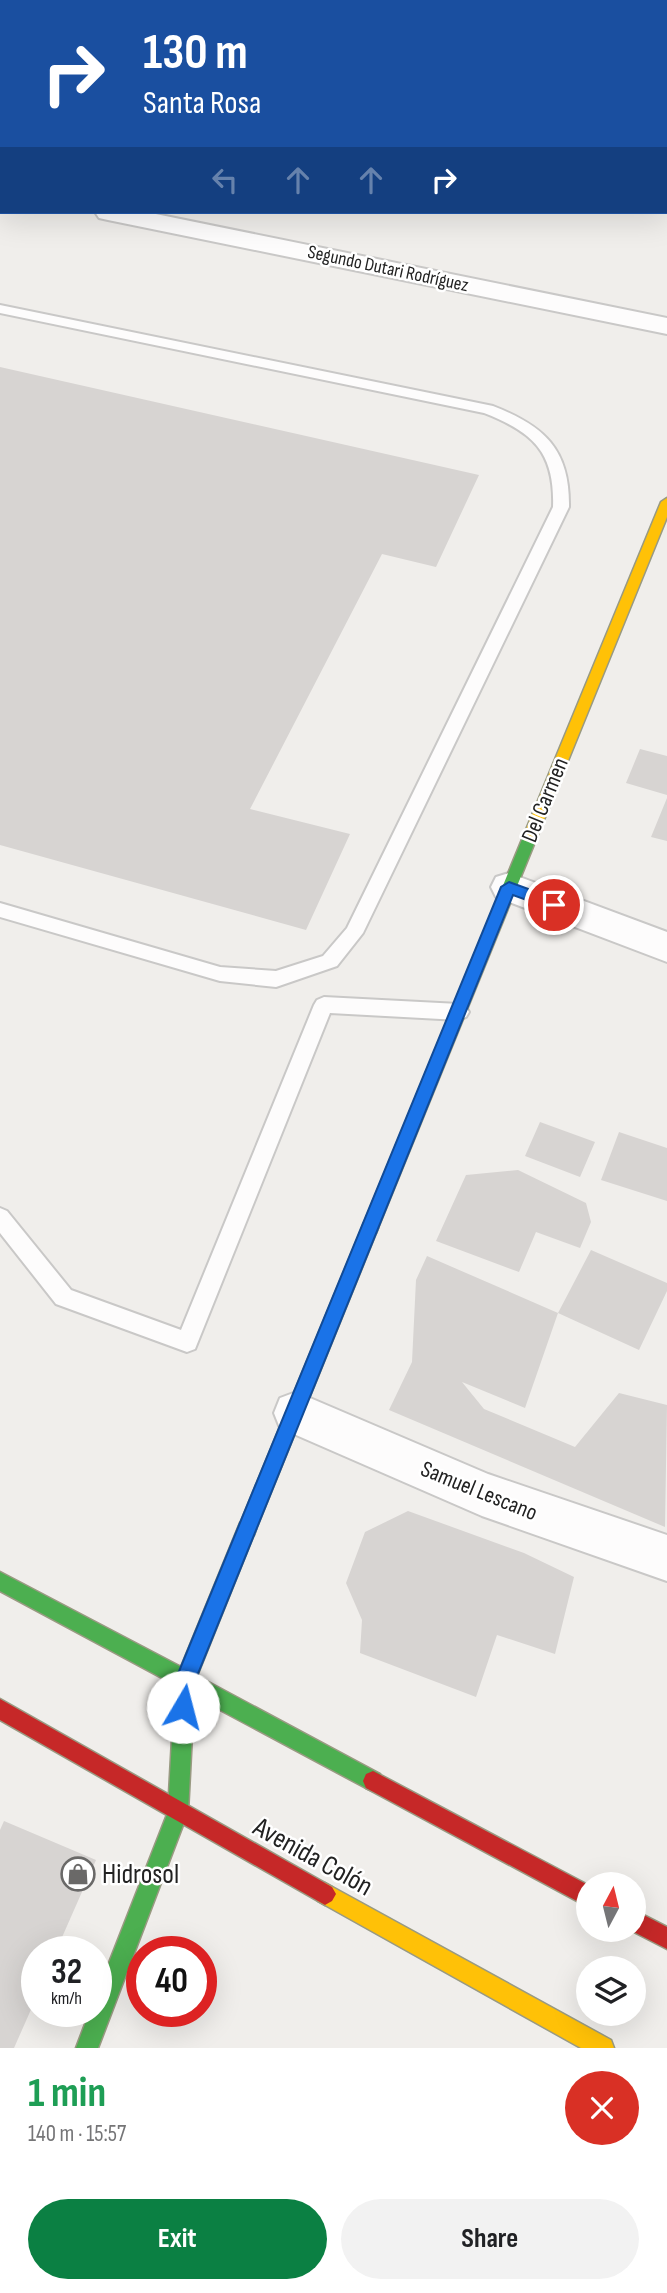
<!DOCTYPE html>
<html lang="en">
<head>
<meta charset="utf-8">
<style>
	:root { --surface:#fff; --page:#f2f2f2; --text:#202124; --muted:#757577; --accent:#0b8043 }
	body { margin:0; font-family:"Sofia Sans Condensed",sans-serif; background:var(--page); color:var(--text); height:100vh; display:flex; flex-direction:column; font-size:26px; white-space:nowrap }
	* { box-sizing:border-box; margin:0 }
	p { font-size:23px; color:var(--muted) }
	.icon { flex:none; width:38px; height:38px; fill:none; stroke:currentColor; stroke-width:2; stroke-linecap:round; stroke-linejoin:round }
	.map { position:relative; height:2048px; overflow:hidden }
	.drawer { display:flex; flex-direction:column; background:var(--surface); flex:1 }
	.drawer>* { flex:none }
	.guide { position:absolute; left:0px; top:0px; width:668px; height:214px; box-shadow:0 7px 28px #0002; background:#1a4fa0; color:#fff; overflow:hidden }
	.needle { width:46px; rotate:7deg }
	.controls { position:absolute; left:576px; top:1872px; display:grid; gap:14px }
	.controls a { display:grid; place-items:center; width:70px; height:70px; border-radius:50%; background:var(--surface); box-shadow:0 7px 28px #0002; font-size:35px }
	.speed { position:absolute; left:21px; top:1936px; display:flex; gap:14px; font-size:35px; font-weight:700; text-align:center }
	.speed>* { display:grid; place-content:center; width:91px; height:91px; border-radius:50%; background:var(--surface); box-shadow:0 7px 28px #0002; line-height:1 }
	.speed small { font-size:18px; font-weight:400 }
	.speed .limit { border:10px solid #d22; background:#fff; color:#111 }
	.pin { position:absolute; display:grid; place-items:center; width:60px; height:60px; color:#fff; margin:-30px; border:4px solid #fff; border-radius:50%; box-shadow:0 2px 7px #0007 }
	.me { position:absolute; width:77px; margin:-38px; rotate:8deg; stroke-linejoin:round; filter:drop-shadow(0 0 5px #0008) }
	.turn { display:flex; align-items:center; gap:24px; height:147px; padding:0 28px; font-size:32px }
	.turn .icon { width:91px; height:91px; stroke-width:2.5 }
	.turn b { display:block; font-size:49px; line-height:60px }
	.lanes { display:flex; align-items:center; height:66px; padding:0 28px; background:#0003; justify-content:center; gap:35px; direction:ltr }
	.lanes .off { opacity:.35 }
	.round { display:grid; place-items:center; flex:none; width:74px; height:74px; border-radius:37px; background:var(--page) }
	.headline { display:flex; align-items:center; justify-content:space-between; height:119px; padding:0 28px }
	h1 { font-size:42px; font-weight:700; line-height:52px; color:#1e9e55 }
	.primary-button { display:flex; gap:14px; margin-top:auto; padding:14px 28px }
	.primary-button a { flex:1; height:80px; border-radius:42px; background:var(--accent); color:#fff; font-size:28px; font-weight:700; line-height:80px; text-align:center }
	.primary-button a+a { background:var(--page); color:var(--text) }
	.map>svg:first-child { display:block }
	.building { fill:#d7d4d2 }
	.lines { fill:none; stroke-linecap:round; stroke-linejoin:round }
	.lane-casing { stroke:#c9c8c7; stroke-width:4 }
	.street-casing { stroke:#c9c8c7; stroke-width:4 }
	.fast-casing { stroke:#999a82; stroke-width:3 }
	.slow-casing { stroke:#999a82; stroke-width:3 }
	.jam-casing { stroke:#999a82; stroke-width:3 }
	.lane { fill:#fdfcfc; fill-rule:evenodd }
	.street { fill:#fdfcfc; fill-rule:evenodd }
	.fast { fill:#4caf50; fill-rule:evenodd }
	.slow { fill:#ffc107; fill-rule:evenodd }
	.jam { fill:#c62828; fill-rule:evenodd }
	.route { fill:#1a73e8; stroke:#114b97; stroke-width:2 }
	.labels { text-anchor:middle; dominant-baseline:central; stroke-width:5; stroke-linejoin:round; paint-order:stroke }
	.far-street-label { font-size:19px; fill:#222; stroke:#fff }
	.street-label { font-size:23px; fill:#222; stroke:#fff }
	.near-street-label { font-size:28px; fill:#222; stroke:#fff }
	.near-poi-label { font-size:28px; fill:#222; stroke:#fff; text-anchor:start }
</style>
</head>
<body>
<div class="map">
<svg width="667" height="2048" viewBox="0 0 667 2048">
	<rect width="100%" height="100%" fill="#f0eeeb"/>
	<path class="building" d="M 0,367 L 479,475 L 436,567 L 382,554 L 250,809 L 350,834 L 306,930 L 0,845 Z
		M 640,749 L 667,756 L 667,795 L 626,783 Z
		M 667,798 L 667,841 L 651,837 Z
		M 540,1122 L 595,1142 L 580,1177 L 525,1156 Z
		M 619,1132 L 667,1148 L 667,1201 L 601,1180 Z
		M 518,1170 L 586,1203 L 591,1222 L 580,1248 L 536,1232 L 519,1272 L 436,1241 L 466,1175 Z
		M 591,1250 L 667,1283 L 667,1291 L 639,1350 L 558,1313 Z
		M 427,1256 L 558,1313 L 525,1408 L 462,1382 L 484,1409 L 575,1447 L 619,1393 L 667,1405 L 665,1527 L 389,1410 L 412,1362 L 416,1280 Z
		M 408,1511 L 524,1553 L 574,1577 L 555,1654 L 497,1635 L 476,1697 L 360,1653 L 362,1620 L 346,1583 L 365,1532 Z
		M 4,1821 L 96,1860 L 56,1951 L 37,1951 L 37,1996 L 14,2048 L 0,2048 L 0,1830 Z"/>
	<g class="lines">
		<defs>
			<path id="lane" d="M 0,305 L 493,406 C 544,426 570,449 569,507 L 363,933 L 337,966 L 276,987 L 220,981 L 0,917 L 0,903 L 220,967 L 276,971 L 323,956 L 347,928 L 553,507 C 555,452 533,432 484,413 L 0,313 Z
				M 324,997 L 459,1004 L 466,1007 L 469,1012 L 466,1017 L 459,1020 L 330,1013 L 195,1349 L 187,1352 L 56,1304 L 0,1233 L 0,1208 L 7,1211 L 71,1290 L 181,1330 L 314,1005 L 317,1000 Z"/>
			<path id="street" d="M 283,0 L 307,0 L 283,2 Z
				M 333,0 L 365,0 L 366,2 L 335,2 Z
				M 398,0 L 422,0 L 398,2 Z
				M 0,36 L 2,36 L 2,50 L 0,50 Z
				M 0,182 L 2,183 L 2,199 L 0,198 Z
				M 95,212 L 146,212 L 667,318 L 667,334 L 108,220 L 99,218 Z
				M 509,873 L 667,932 L 667,962 L 496,897 L 491,887 L 496,877 Z
				M 296,1392 L 488,1474 L 667,1535 L 667,1581 L 482,1516 L 280,1428 L 274,1413 L 280,1398 Z"/>
			<path id="fast" d="M 530,832 L 537,837 L 378,1228 L 376,1233 L 370,1235 L 364,1233 L 362,1228 L 523,837 Z
				M 247,1520 L 254,1523 L 256,1529 L 197,1676 L 380,1774 L 383,1781 L 380,1788 L 373,1791 L 366,1788 L 194,1696 L 188,1812 L 98,2048 L 76,2048 L 90,2011 L 96,2011 L 96,1996 L 168,1812 L 175,1685 L 0,1591 L 0,1572 L 181,1667 L 240,1523 Z"/>
			<path id="slow" d="M 667,498 L 667,517 L 537,837 L 535,841 L 525,841 L 523,837 L 661,502 Z
				M 325,1883 L 611,2040 L 614,2048 L 581,2048 L 318,1901 L 314,1894 L 318,1887 Z"/>
			<path id="jam" d="M 370,1221 L 376,1223 L 378,1228 L 256,1529 L 254,1535 L 247,1538 L 240,1535 L 238,1529 L 362,1228 L 364,1223 Z
				M 0,1699 L 332,1887 L 336,1894 L 332,1901 L 325,1905 L 318,1901 L 0,1720 Z
				M 373,1771 L 588,1885 L 588,1907 L 366,1788 L 363,1781 L 366,1774 Z
				M 634,1910 L 667,1927 L 667,1949 L 630,1930 L 634,1930 Z"/>
		</defs>
		<use href="#lane" class="lane-casing"/>
		<use href="#street" class="street-casing"/>
		<use href="#fast" class="fast-casing"/>
		<use href="#slow" class="slow-casing"/>
		<use href="#jam" class="jam-casing"/>
		<use href="#lane" class="lane"/>
		<use href="#street" class="street"/>
		<use href="#fast" class="fast"/>
		<use href="#slow" class="slow"/>
		<use href="#jam" class="jam"/>
	</g>
	<path class="route" d="M 509,882 L 559,900 L 562,905 L 554,910 L 513,895 L 195,1681 L 191,1714 L 183,1717 L 176,1714 L 173,1707 L 175,1681 L 501,887 Z"/>
	<defs>
		<symbol id="shop-ring" viewBox="-11 -11 22 22"><circle r="9.5" fill="#fff" stroke="#6a6968" stroke-width="1.5"/><path d="M-5-2.5h2.3a2.7 3.5 0 0 1 5.4 0H5L5.5 6h-11ZM-1.5-2.5h3a1.5 2.3 0 0 0-3 0Z" fill="#6a6968"/></symbol>
	</defs>
	<g fill-rule="evenodd">
		<use href="#shop-ring" x="59" y="1855" width="38" height="38"/>
	</g>
	<g class="labels">
		<g class="far-street-label">
			<text transform="translate(388 269) rotate(12)">Segundo Dutari Rodríguez</text>
		</g>
		<g class="street-label">
			<text transform="translate(545 800) rotate(-68)">Del Carmen</text>
			<text transform="translate(479 1491) rotate(22)">Samuel Lescano</text>
		</g>
		<g class="near-street-label">
			<text transform="translate(313 1857) rotate(29)">Avenida Colón</text>
		</g>
		<g class="near-poi-label">
			<text x="102" y="1874">Hidrosol</text>
		</g>
	</g>
</svg>
<div class="controls">
<a><svg class="needle" viewBox="-14 -14 28 28"><path d="M0-13l5 13h-10z" fill="#e53935"/><path d="M0 13l5-13h-10z" fill="#757577"/></svg></a>
<a><svg class="icon" aria-label="layers" viewBox="0 0 24 24"><path d="M12 4l9 5-9 5-9-5zM3 14l9 5 9-5"/></svg></a>
</div>
<div class="speed"><div>32<small>km/h</small></div><div class="limit">40</div></div>
<div class="pin" style="left:554px;top:905px;background:#d93025"><svg class="icon" aria-label="arrive" viewBox="0 0 24 24"><path d="M6 21V4h12l-3 4 3 4H6"/></svg></div>
<svg class="me" style="left:183px;top:1707px" viewBox="-20 -20 40 40"><circle r="19" fill="#fff"/><path d="M0-13L10 11 0 6-10 11z" fill="#1a73e8"/></svg>
<div class="guide">
<div class="turn"><svg class="icon" aria-label="right" viewBox="0 0 24 24"><path d="M7 20v-9h11M14 6l5 5-5 5"/></svg><div><b>130 m</b>Santa Rosa</div></div>
<div class="lanes"><svg class="icon off" aria-label="left" viewBox="0 0 24 24"><path d="M17 20v-9H6M10 6l-5 5 5 5"/></svg><svg class="icon off" aria-label="ahead" viewBox="0 0 24 24"><path d="M12 20V5M6 11l6-6 6 6"/></svg><svg class="icon off" aria-label="ahead" viewBox="0 0 24 24"><path d="M12 20V5M6 11l6-6 6 6"/></svg><svg class="icon" aria-label="right" viewBox="0 0 24 24"><path d="M7 20v-9h11M14 6l5 5-5 5"/></svg></div>
</div>
</div>
<section class="drawer">
<div class="headline"><div><h1>1 min</h1><p>140 m · 15:57</p></div><a class="round" style="background:#d93025;color:#fff"><svg class="icon" aria-label="close" viewBox="0 0 24 24"><path d="M6 6l12 12M18 6L6 18"/></svg></a></div>
<div class="primary-button"><a>Exit</a><a>Share</a></div>
</section>
</body>
</html>
